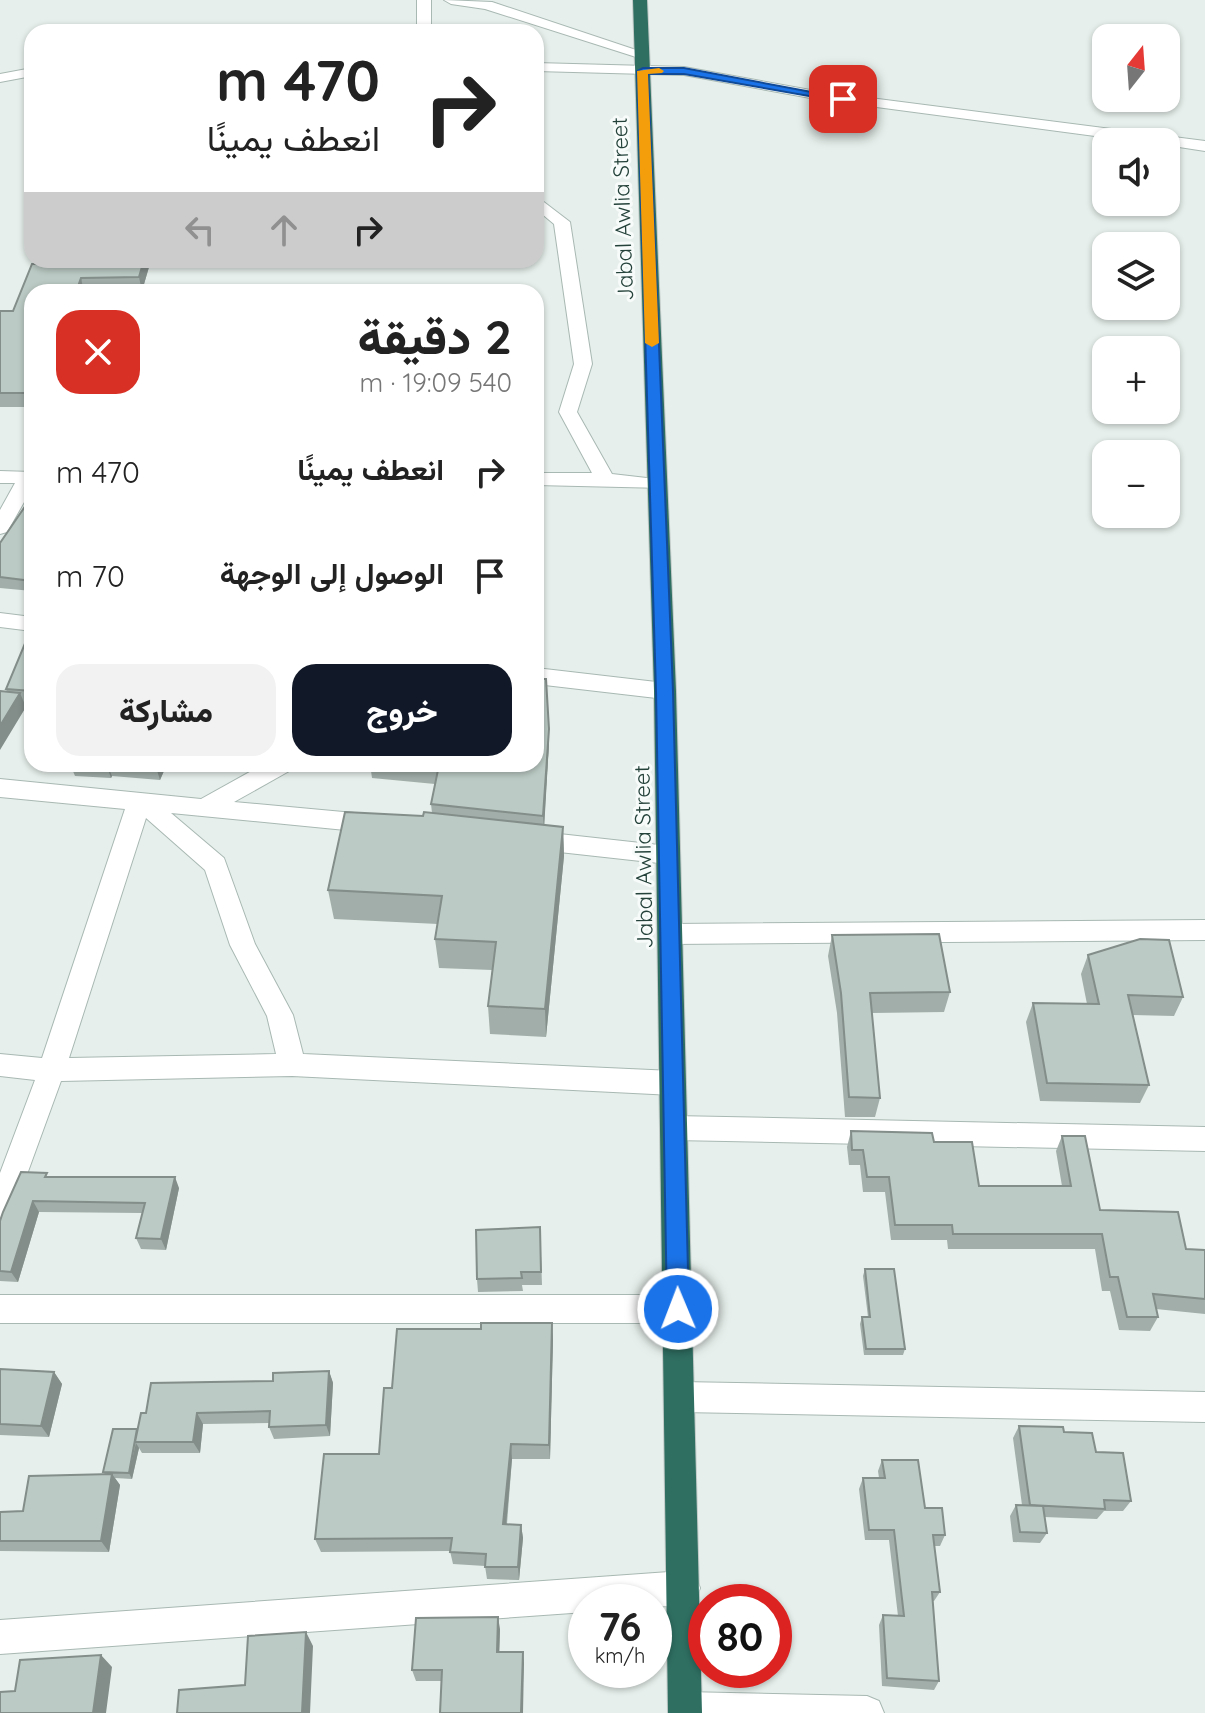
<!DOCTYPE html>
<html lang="ar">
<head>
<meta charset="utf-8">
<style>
	:root { --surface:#fff; --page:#f2f2f2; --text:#222; --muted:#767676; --accent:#111827 }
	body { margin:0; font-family:Quicksand,Vazirmatn,sans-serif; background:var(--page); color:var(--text); direction:rtl; height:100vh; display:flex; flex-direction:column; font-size:30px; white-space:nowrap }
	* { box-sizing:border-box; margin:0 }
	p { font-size:26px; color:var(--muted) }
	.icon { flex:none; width:44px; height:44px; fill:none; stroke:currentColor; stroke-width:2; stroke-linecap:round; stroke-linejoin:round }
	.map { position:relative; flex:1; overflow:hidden; direction:ltr }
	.sheet { position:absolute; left:24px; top:284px; width:520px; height:488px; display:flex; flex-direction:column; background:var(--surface); border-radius:24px; box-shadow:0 2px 6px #0004; direction:rtl }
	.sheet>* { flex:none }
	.top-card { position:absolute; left:24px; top:24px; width:520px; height:244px; border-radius:24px; box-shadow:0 2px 6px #0004; direction:rtl; background:#fff; color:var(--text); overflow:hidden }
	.needle { width:52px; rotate:17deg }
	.buttons { position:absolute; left:1092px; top:24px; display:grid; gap:16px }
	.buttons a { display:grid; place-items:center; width:88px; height:88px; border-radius:16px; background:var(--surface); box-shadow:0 2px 6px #0004; font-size:40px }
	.speed { position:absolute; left:568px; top:1584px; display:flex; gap:16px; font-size:40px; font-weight:700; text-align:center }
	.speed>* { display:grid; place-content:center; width:104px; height:104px; border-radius:50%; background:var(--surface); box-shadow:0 2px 6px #0004; line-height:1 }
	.speed small { font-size:20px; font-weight:400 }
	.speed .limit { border:12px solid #d22; background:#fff; color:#111 }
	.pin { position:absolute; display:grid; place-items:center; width:68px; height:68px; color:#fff; margin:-34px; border-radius:16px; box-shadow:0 4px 12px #0006 }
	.me { position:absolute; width:88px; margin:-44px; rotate:359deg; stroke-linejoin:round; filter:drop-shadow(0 0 6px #0008) }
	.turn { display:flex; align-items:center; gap:28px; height:168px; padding:0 32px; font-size:36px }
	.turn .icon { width:104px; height:104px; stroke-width:2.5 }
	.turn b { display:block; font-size:56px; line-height:68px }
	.lanes { display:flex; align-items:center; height:76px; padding:0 32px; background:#0003; justify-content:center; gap:40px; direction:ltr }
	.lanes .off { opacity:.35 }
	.round { display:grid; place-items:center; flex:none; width:84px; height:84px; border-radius:24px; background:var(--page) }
	.summary { display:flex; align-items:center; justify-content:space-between; height:136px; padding:0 32px }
	h1 { font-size:48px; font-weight:800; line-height:60px }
	.action { display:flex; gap:16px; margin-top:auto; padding:16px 32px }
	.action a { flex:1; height:92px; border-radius:24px; background:var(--accent); color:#fff; font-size:32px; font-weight:800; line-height:92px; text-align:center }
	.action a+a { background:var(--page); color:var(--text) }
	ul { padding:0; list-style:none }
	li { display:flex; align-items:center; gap:24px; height:104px; padding:0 32px }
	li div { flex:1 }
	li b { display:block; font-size:30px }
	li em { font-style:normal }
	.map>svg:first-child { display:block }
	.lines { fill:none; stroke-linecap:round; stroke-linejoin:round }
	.street-casing { stroke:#a8b8b2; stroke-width:2 }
	.highway-casing { stroke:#c2cac8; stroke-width:2 }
	.street { fill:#fff; fill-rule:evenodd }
	.highway { fill:#2f6f62; fill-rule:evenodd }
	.wall { fill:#a1aea9 }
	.shaded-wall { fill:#838d89 }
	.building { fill:#bbcac4; stroke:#838d89; stroke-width:2 }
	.route { fill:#1a73e8; stroke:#114b97; stroke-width:2 }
	.slow { fill:#f59e0b }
	.labels { text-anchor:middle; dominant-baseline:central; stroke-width:6; stroke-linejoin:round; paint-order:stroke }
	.street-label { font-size:22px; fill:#24423a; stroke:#f7fbf9 }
</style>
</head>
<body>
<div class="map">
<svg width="1205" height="1713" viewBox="0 0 1205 1713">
	<rect width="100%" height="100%" fill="#e6efeb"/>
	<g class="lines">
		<defs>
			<path id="street" d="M 417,0 L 431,0 L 431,32 L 417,32 Z
				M 444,0 L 492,2 L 648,54 L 636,57 L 485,9 L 451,4 Z
				M 536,63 L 684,67 L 816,91 L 1205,141 L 1205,151 L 1166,145 L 1166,142 L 1140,142 L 816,99 L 684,75 L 536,71 Z
				M 32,68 L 32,76 L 0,82 L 0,74 Z
				M 536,196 L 570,222 L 592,364 L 577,412 L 612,474 L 664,480 L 667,484 L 664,488 L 536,485 L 536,473 L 592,473 L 559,412 L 574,364 L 554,224 L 536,209 Z
				M 0,471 L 32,472 L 32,488 L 7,532 L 0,534 L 0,510 L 15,483 L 0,483 Z
				M 0,613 L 32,617 L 32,631 L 0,627 Z
				M 536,668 L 665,683 L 673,686 L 676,691 L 673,696 L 665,699 L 536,684 Z
				M 264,764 L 294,764 L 291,770 L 234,802 L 376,815 L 384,818 L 388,824 L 384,830 L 376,833 L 171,813 L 224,858 L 255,944 L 293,1015 L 303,1054 L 673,1071 L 682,1075 L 686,1083 L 682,1091 L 673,1095 L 292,1076 L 61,1081 L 14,1210 L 10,1219 L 0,1223 L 0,1173 L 35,1080 L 0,1076 L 0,1054 L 42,1058 L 125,809 L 0,797 L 0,779 L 201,799 ZM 146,818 L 205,870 L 230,945 L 267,1016 L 276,1054 L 69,1058 Z
				M 532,831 L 668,846 L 676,849 L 680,855 L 676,861 L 668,864 L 532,849 L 524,846 L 520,840 L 524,834 Z
				M 1205,920 L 1205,940 L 671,944 L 662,941 L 659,934 L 662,927 L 671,924 Z
				M 674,1116 L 1205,1127 L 1205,1151 L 674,1140 L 664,1136 L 660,1128 L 664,1120 Z
				M 0,1295 L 678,1295 L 689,1299 L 693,1309 L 689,1319 L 678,1323 L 0,1323 Z
				M 681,1382 L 1205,1392 L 1205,1422 L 681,1412 L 670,1408 L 666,1397 L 670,1386 Z
				M 683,1571 L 695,1576 L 700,1588 L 695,1600 L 683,1605 L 654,1607 L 654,1602 L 586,1602 L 586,1612 L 0,1654 L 0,1620 Z
				M 685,1692 L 867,1696 L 879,1701 L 884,1713 L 669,1713 L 668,1709 L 673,1697 Z"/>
			<path id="highway" d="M 633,0 L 647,0 L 676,691 L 702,1713 L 668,1713 L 654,691 Z"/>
		</defs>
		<use href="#street" class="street-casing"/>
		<use href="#highway" class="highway-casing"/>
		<use href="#street" class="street"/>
		<use href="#highway" class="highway"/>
	</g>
	<path class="wall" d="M 38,260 L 147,260 L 149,267 L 142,291 L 32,292 L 32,407 L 0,407 L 0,311 L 13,311 Z
		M 536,477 L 540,477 L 544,606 L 536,606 Z
		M 32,505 L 32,591 L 0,588 L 0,543 Z
		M 32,641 L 32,707 L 26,707 L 7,692 L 6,689 Z
		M 549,743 L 544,825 L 563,827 L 564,856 L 546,1037 L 490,1034 L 488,1006 L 492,970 L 439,968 L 435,939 L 438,924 L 334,919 L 328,890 L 423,816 L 432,813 L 431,804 L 435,784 L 372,778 L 370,764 Z
		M 70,764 L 167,764 L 160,780 L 112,776 L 111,778 L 75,776 Z
		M 832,935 L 950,992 L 944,1012 L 872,1013 L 880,1098 L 875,1117 L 845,1117 L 837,1013 L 828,956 Z
		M 1088,955 L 1183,997 L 1174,1016 L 1133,1015 L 1149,1085 L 1140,1103 L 1040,1101 L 1026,1022 L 1033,1003 L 1087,1004 L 1081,974 Z
		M 851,1131 L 934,1142 L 979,1186 L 1062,1186 L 1056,1151 L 1062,1136 L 1100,1210 L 1186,1249 L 1205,1250 L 1205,1314 L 1156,1309 L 1158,1317 L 1150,1331 L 1119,1330 L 1110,1291 L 1102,1291 L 1095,1249 L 948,1249 L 947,1240 L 891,1240 L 885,1192 L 863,1192 L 860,1165 L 849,1165 L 847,1147 Z
		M 49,1177 L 179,1188 L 166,1250 L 141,1249 L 136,1238 L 142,1213 L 39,1212 L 18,1282 L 0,1281 L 0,1221 Z
		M 540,1227 L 542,1285 L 522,1285 L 523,1291 L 478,1292 L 477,1279 Z
		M 865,1269 L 905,1349 L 903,1355 L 864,1355 L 860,1324 L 862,1317 L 868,1317 L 863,1276 Z
		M 552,1323 L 553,1339 L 550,1459 L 512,1459 L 507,1524 L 521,1525 L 523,1538 L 519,1580 L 487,1579 L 485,1566 L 453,1564 L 450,1551 L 321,1552 L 315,1539 L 379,1454 L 392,1388 Z
		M 0,1369 L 54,1372 L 62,1384 L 49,1437 L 0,1435 Z
		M 329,1371 L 333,1383 L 330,1436 L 274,1439 L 269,1427 L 269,1423 L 203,1424 L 200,1453 L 142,1453 L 139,1448 L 132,1479 L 115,1478 L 120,1485 L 109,1552 L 0,1551 L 0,1512 L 23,1511 L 105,1474 L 103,1472 L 137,1429 L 146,1413 L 273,1381 Z
		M 1019,1426 L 1064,1432 L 1096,1452 L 1131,1501 L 1123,1511 L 1104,1511 L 1097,1519 L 1044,1517 L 1047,1533 L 1040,1543 L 1013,1542 L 1010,1516 L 1016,1505 L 1022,1505 L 1013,1438 Z
		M 882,1460 L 925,1508 L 945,1535 L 940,1546 L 934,1546 L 940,1592 L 934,1601 L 933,1601 L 939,1681 L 934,1690 L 882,1686 L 879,1625 L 883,1615 L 898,1616 L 889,1540 L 865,1540 L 859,1489 L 863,1478 L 879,1478 L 878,1471 Z
		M 500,1629 L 499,1652 L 523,1652 L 524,1663 L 441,1681 L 416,1681 L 412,1670 Z"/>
	<path class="shaded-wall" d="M 144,260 L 147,260 L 149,267 L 142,291 L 139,277 Z
		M 81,278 L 84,292 L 76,292 Z
		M 20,693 L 26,707 L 0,750 L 0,726 Z
		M 549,729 L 549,743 L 544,830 L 543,816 Z
		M 106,764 L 107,764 L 112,776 L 111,778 Z
		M 155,764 L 167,764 L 160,780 Z
		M 563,827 L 564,856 L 546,1037 L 545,1009 Z
		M 175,1177 L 179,1188 L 166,1250 L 161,1239 Z
		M 33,1201 L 39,1212 L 18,1282 L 11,1272 Z
		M 552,1323 L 553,1339 L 550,1459 L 549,1445 Z
		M 329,1371 L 333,1383 L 330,1436 L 326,1425 Z
		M 54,1372 L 62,1384 L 49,1437 L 41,1426 Z
		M 197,1413 L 203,1424 L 200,1453 L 193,1442 Z
		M 136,1443 L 139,1448 L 132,1479 L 129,1473 Z
		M 511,1444 L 512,1459 L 505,1537 L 503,1524 Z
		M 112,1474 L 120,1485 L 109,1552 L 101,1541 Z
		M 521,1525 L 523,1538 L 519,1580 L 518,1567 Z
		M 498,1617 L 500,1629 L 499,1663 L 497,1652 Z
		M 306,1632 L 313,1646 L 310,1713 L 302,1713 Z
		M 523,1652 L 524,1663 L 523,1713 L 521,1713 Z
		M 101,1655 L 112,1667 L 106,1713 L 93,1713 Z"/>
	<path class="building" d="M 38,260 L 144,260 L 139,277 L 81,278 L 76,292 L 32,292 L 32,393 L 0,393 L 0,311 L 13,311 L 32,264 L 37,264 Z
		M 536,477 L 540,477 L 543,591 L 536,591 Z
		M 26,505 L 32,505 L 32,581 L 0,577 L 0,543 Z
		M 26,641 L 32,641 L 32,691 L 6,689 Z
		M 536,679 L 546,679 L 549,729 L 543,816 L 431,804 L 438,770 L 370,764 L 536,764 Z
		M 0,691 L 20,693 L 0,726 Z
		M 345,812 L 423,816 L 424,812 L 563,827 L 545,1009 L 488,1006 L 496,942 L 435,939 L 442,896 L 328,890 Z
		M 939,934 L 950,992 L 870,993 L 880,1098 L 849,1097 L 841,993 L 832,935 Z
		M 1140,939 L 1169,940 L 1183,997 L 1128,995 L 1149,1085 L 1047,1083 L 1033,1003 L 1099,1004 L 1088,955 Z
		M 851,1131 L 932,1133 L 934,1142 L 972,1142 L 979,1186 L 1071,1186 L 1062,1136 L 1085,1136 L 1100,1210 L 1178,1212 L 1186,1249 L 1205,1250 L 1205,1299 L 1153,1294 L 1158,1317 L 1127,1317 L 1118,1277 L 1110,1277 L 1102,1234 L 953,1234 L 952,1225 L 895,1225 L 889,1177 L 867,1177 L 863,1150 L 852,1150 Z
		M 21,1172 L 47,1173 L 45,1177 L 175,1177 L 161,1239 L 136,1238 L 145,1203 L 33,1201 L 11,1272 L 0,1271 L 0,1221 L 3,1212 Z
		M 540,1227 L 541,1272 L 521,1272 L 522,1278 L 477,1279 L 476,1230 Z
		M 865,1269 L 894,1269 L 905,1349 L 866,1349 L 862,1317 L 870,1317 Z
		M 481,1323 L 552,1323 L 549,1445 L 511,1444 L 503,1524 L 521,1525 L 518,1567 L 485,1567 L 486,1554 L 450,1552 L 452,1538 L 315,1539 L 324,1454 L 379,1454 L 384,1388 L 392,1388 L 397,1329 L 481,1329 Z
		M 0,1369 L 54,1372 L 41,1426 L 0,1424 Z
		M 329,1371 L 326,1425 L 269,1427 L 270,1411 L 197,1413 L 193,1442 L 135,1442 L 141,1413 L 146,1413 L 151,1383 L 273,1381 L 273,1373 Z
		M 1019,1426 L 1063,1427 L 1064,1432 L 1092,1433 L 1096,1452 L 1123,1453 L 1131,1501 L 1104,1500 L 1105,1509 L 1030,1505 Z
		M 113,1429 L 137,1429 L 129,1473 L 103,1472 Z
		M 882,1460 L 918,1460 L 925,1508 L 942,1508 L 945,1535 L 933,1535 L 940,1592 L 932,1592 L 939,1681 L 887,1678 L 883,1615 L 904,1616 L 894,1530 L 869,1530 L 863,1478 L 885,1478 Z
		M 112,1474 L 101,1541 L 0,1541 L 0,1512 L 23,1511 L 29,1476 Z
		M 1016,1505 L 1043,1506 L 1047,1533 L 1020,1532 Z
		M 498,1617 L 497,1652 L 523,1652 L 521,1713 L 440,1713 L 442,1670 L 412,1670 L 416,1618 Z
		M 306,1632 L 302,1713 L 177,1713 L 179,1690 L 245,1685 L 248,1636 Z
		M 101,1655 L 93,1713 L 0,1713 L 0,1692 L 15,1691 L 20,1660 Z"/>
	<path class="route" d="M 643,68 L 684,68 L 849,99 L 843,102 L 684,74 L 648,74 L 673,691 L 689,1309 L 686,1317 L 678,1320 L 670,1317 L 667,1309 L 656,691 L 637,71 Z"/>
	<path class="slow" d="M 659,68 L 664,71 L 662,73 L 648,74 L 659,343 L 652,347 L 645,343 L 637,71 Z"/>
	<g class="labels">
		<g class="street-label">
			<text transform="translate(622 209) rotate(-92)">Jabal Awlia Street</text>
			<text transform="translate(643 857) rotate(-91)">Jabal Awlia Street</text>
		</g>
	</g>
</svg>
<div class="buttons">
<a><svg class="needle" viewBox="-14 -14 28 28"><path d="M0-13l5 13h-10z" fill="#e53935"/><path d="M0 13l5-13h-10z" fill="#767676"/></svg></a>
<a><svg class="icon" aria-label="sound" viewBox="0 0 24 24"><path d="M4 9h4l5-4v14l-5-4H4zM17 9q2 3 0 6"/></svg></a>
<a><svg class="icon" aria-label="layers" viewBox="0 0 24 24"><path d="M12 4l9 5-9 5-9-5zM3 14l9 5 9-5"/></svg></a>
<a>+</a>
<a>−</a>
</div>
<div class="speed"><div>76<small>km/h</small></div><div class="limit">80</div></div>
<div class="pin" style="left:843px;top:99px;background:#d93025"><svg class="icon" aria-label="arrive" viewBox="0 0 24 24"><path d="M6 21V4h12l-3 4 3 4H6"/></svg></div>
<svg class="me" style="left:678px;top:1309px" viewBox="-20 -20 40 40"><circle r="17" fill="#1a73e8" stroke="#fff" stroke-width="3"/><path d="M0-11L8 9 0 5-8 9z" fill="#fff"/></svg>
<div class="top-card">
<div class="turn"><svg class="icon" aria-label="right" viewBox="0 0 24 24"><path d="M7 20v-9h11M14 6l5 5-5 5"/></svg><div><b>470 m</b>انعطف يمينًا</div></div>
<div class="lanes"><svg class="icon off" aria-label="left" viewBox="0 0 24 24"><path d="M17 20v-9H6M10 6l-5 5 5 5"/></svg><svg class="icon off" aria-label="ahead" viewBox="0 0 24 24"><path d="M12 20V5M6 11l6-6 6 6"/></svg><svg class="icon" aria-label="right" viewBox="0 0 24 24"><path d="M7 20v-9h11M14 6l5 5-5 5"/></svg></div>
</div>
<section class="sheet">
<div class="summary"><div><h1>2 دقيقة</h1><p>540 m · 19:09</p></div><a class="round" style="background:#d93025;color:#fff"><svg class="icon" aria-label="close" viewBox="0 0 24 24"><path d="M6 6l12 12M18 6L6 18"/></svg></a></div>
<ul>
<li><svg class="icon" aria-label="right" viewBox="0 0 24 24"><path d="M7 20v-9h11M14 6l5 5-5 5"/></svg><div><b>انعطف يمينًا</b></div><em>470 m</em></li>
<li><svg class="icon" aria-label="arrive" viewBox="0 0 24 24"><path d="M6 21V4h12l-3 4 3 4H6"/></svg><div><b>الوصول إلى الوجهة</b></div><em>70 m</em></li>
</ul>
<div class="action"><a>خروج</a><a>مشاركة</a></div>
</section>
</div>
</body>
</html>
